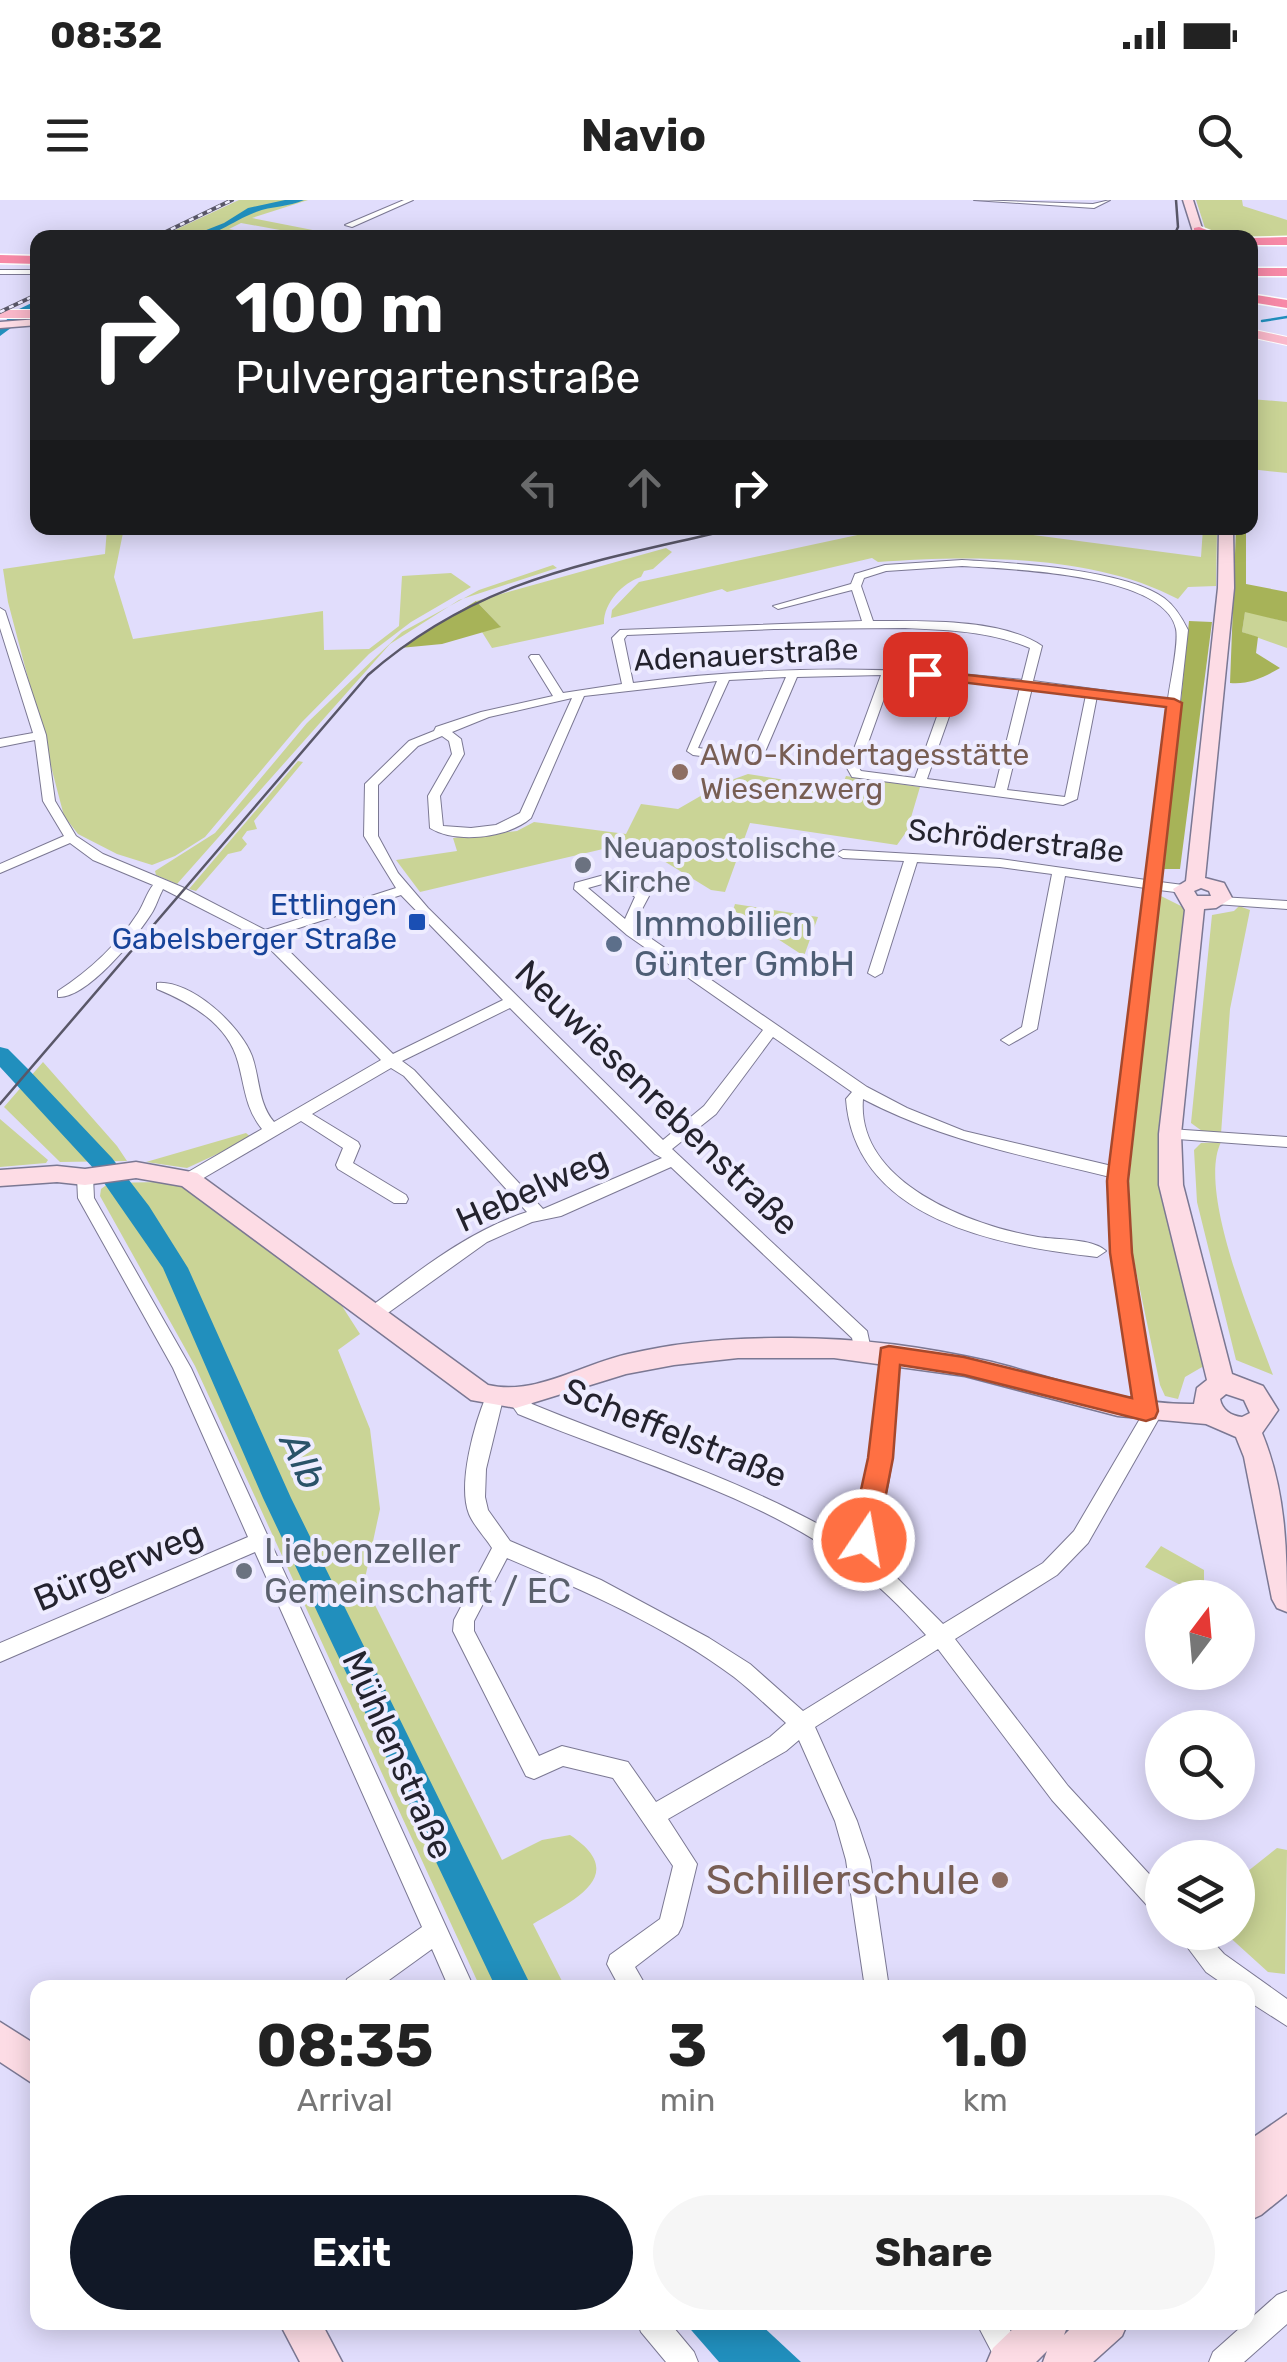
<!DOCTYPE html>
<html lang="en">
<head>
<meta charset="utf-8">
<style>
	:root { --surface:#fff; --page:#f6f6f6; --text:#222; --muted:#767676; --accent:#111827 }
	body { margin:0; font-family:Rubik,sans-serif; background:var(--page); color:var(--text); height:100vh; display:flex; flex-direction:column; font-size:38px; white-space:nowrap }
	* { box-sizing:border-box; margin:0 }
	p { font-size:32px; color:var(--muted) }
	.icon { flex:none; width:55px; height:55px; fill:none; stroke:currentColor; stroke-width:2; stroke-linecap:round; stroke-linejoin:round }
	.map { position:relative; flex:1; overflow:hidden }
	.drawer { position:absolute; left:30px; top:1780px; width:1225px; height:350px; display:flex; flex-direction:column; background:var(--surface); border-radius:20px; box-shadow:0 5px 25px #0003 }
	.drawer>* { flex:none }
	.top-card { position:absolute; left:30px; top:30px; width:1228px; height:305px; border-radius:20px; box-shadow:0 5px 25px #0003; background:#202124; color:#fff; overflow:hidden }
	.needle { width:65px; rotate:16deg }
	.fabs { position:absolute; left:1145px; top:1380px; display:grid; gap:20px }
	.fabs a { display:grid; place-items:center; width:110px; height:110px; border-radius:50%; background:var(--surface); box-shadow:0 5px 25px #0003; font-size:50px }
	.pin { position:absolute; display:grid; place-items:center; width:85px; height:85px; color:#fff; margin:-42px; border-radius:20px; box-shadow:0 5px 15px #0006 }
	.me { position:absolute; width:110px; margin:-55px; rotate:12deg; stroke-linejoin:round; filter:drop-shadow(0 0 8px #0008) }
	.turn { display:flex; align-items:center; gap:35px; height:210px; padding:0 40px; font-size:45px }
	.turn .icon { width:130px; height:130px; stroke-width:2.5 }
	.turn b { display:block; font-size:70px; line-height:85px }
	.lanes { display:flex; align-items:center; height:95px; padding:0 40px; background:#0003; justify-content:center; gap:50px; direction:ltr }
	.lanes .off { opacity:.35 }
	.eta { display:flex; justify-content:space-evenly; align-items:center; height:170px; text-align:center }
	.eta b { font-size:60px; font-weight:700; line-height:70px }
	.button { display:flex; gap:20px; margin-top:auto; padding:20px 40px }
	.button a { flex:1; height:115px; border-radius:60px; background:var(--accent); color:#fff; font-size:40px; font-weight:700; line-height:115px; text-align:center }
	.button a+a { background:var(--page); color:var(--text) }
	.status { display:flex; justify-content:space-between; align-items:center; height:70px; padding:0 50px; background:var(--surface); direction:ltr }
	.status svg { height:28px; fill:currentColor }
	header { display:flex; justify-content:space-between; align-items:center; height:130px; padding:0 40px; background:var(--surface); font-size:45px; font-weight:700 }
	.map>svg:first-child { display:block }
	.green { fill:#cad496 }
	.forest { fill:#a7b358 }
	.water { fill:#218fbd }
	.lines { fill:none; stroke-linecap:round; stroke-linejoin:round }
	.stream { stroke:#218fbd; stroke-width:2.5 }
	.river { fill:#218fbd; fill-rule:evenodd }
	.street-casing { stroke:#7b7893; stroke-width:2 }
	.secondary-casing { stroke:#7b7893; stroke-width:3 }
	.primary-casing { stroke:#fff; stroke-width:2 }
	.highway-casing { stroke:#fff; stroke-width:3 }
	.street { fill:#fff; fill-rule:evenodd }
	.secondary { fill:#fddce5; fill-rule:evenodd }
	.primary { fill:#fab8ca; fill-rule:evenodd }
	.highway { fill:#f789a7; fill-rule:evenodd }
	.tram { stroke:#595768; stroke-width:2.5 }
	.rail-casing { stroke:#595768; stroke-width:4 }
	.rail { stroke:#eeecff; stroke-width:2.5; stroke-dasharray:5; stroke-linecap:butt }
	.route { fill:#ff7043; stroke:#a6492c; stroke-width:2.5 }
	.education-dot { fill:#8d6e63; stroke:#eeecff; stroke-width:4 }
	.worship-dot { fill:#6b7280; stroke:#eeecff; stroke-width:4 }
	.transit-dot { fill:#1a4fb4; stroke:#eeecff; stroke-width:4 }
	.service-dot { fill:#5c6f8a; stroke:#eeecff; stroke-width:4 }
	.labels { text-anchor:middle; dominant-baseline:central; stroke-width:8; stroke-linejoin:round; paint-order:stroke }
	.far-street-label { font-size:30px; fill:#24232e; stroke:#eeecff }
	.far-education-label { font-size:30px; fill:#785e54; stroke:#eeecff; text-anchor:start }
	.far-worship-label { font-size:30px; fill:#5b616d; stroke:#eeecff; text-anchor:start }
	.far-transit-label { font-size:30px; fill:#164399; stroke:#eeecff; text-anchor:end }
	.service-label { font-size:35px; fill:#4e5e75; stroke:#eeecff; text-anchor:start }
	.street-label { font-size:35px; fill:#24232e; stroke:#eeecff }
	.worship-label { font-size:35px; fill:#5b616d; stroke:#eeecff; text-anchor:start }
	.water-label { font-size:38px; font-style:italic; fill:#295268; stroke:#eeecff }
	.near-education-label { font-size:42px; fill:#785e54; stroke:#eeecff; text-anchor:end }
</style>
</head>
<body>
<div class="status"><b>08:32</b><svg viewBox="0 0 49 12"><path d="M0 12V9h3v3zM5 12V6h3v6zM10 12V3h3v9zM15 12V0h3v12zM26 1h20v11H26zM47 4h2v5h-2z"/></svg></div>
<header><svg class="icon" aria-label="menu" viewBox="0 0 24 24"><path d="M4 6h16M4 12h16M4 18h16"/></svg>Navio<svg class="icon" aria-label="search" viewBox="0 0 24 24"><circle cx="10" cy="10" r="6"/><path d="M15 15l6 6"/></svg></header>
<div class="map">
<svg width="1287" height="2162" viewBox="0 0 1287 2162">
	<rect width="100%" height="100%" fill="#e1ddfc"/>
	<path class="green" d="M 239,0 L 308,0 L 252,18 L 328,33 L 318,37 L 241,23 L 229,29 L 270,37 L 160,37 Z
		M 1196,0 L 1242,0 L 1243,6 L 1287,20 L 1287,40 L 1219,37 L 1205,28 Z
		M 1250,199 L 1287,202 L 1287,273 L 1250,269 Z
		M 107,328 L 124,328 L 114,377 L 133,439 L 323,411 L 324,450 L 369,449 L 399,426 L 402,376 L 451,373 L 471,387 L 411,422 L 369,454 L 302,522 L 205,637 L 175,656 L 152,665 L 117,654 L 78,634 L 64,616 L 8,402 L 3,369 L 105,354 Z
		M 890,328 L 980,328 L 1201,357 L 1203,328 L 1217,328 L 1216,386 L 1188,387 L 1178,399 C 1094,354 970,355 878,362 L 872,358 L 727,392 L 722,389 L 611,418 L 612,410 L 639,382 Z
		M 666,348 L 672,352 L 653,369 L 644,371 L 641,377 C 622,383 603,404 604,424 L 492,448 L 482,432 L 500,426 L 476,401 Z
		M 553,365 L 557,368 L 459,400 L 390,444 L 177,684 L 156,675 L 155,671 L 215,633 L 307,523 L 402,432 L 479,390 Z
		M 1245,411 L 1287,422 L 1287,448 L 1242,432 Z
		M 298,561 L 303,562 L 254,621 L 257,629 L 247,631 L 242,638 L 247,644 L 241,651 L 228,654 L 196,691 L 189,689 Z
		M 748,574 L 841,589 L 846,576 L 920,587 L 907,631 L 897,645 L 750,623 L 725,692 L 711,690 L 633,642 L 420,692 L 396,660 L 457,651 L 453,638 L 517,631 L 534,622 L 626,634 L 641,604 L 678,609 L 723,583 Z
		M 1159,695 L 1189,710 L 1165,918 L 1209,1163 L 1185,1177 L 1178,1199 L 1165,1196 L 1160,1185 L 1133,1056 L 1129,983 Z
		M 735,704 L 818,717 L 804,756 L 733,710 Z
		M 1239,706 L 1250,710 L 1230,809 L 1221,934 L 1202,931 L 1191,923 L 1212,715 L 1234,711 Z
		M 43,862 L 117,946 L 127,961 L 60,962 L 4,907 Z
		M 0,919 L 48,960 L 46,963 L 0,967 Z
		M 246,933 L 252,938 L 187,968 L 146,962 Z
		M 1221,942 C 1197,991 1254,1123 1273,1175 L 1236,1160 L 1197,1002 L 1194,950 L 1201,943 Z
		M 160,979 L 188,987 L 342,1106 L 360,1134 L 338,1150 L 370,1229 L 380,1309 L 364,1383 L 502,1660 L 542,1640 L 570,1635 C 632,1676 570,1702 533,1724 L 565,1787 L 480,1787 L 195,1166 L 100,996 L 101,989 L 109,983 L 159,982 Z
		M 1161,1346 L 1204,1370 L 1204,1397 L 1145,1367 Z
		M 1277,1648 L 1287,1650 L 1285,1774 L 1268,1772 L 1225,1733 L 1238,1732 L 1238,1679 Z"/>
	<path class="forest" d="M 1236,328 L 1246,328 L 1246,384 L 1287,392 L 1287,422 L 1245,412 L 1242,432 L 1258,437 L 1256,453 L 1280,468 C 1265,477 1248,485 1230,483 Z
		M 476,401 L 501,427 L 442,444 L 400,448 Z
		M 1189,421 L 1212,422 L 1180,669 L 1164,669 Z"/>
	<path class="water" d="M 685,2123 L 759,2123 L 801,2162 L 719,2162 Z"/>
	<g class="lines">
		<path class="stream" d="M 1262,121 L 1287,117
			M 1250,124 L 1256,123"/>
		<path class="river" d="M 285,0 L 304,0 C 289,7 271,6 256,12 C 230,22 215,38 186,38 L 224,23 L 248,8 Z
			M 38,100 L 38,108 L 0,136 L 0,126 L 17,110 Z
			M 0,847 L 8,849 L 29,870 L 112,958 L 149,1006 L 188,1068 L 291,1298 L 532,1788 L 496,1788 L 263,1298 L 163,1068 L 95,970 L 0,867 Z"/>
		<defs>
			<path id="street" d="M 404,0 L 413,0 L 352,27 L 345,25 Z
				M 974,0 L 1093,4 L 1110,0 L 1094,8 Z
				M 0,70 L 38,70 L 38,74 L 0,74 Z
				M 962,360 C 1012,363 1124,369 1164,398 C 1175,406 1182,418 1188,430 L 1160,682 L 1183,685 L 1190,689 L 1183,693 L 1159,690 L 1126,981 L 1130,1053 L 1155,1206 L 1162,1213 L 1088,1343 L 1057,1375 L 955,1439 L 1068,1586 L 1162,1688 L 1162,1716 L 1154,1713 L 1052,1600 L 938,1449 L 815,1527 L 857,1621 L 870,1660 L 889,1788 L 865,1788 L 846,1660 L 835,1621 L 799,1540 L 786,1551 L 668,1619 L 697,1664 L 682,1726 L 678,1734 L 635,1767 L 647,1788 L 620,1788 L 607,1764 L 610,1755 L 660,1719 L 673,1666 L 613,1578 L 563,1566 L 534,1579 L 526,1576 L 453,1431 L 454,1420 L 492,1348 C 485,1337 474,1326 469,1314 C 457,1284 475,1222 487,1194 L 501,1194 L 503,1199 L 486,1269 L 485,1297 L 488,1310 L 510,1341 L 601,1380 L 709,1438 L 750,1464 L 803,1511 L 926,1435 C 902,1408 877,1383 848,1362 C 753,1293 626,1259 518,1214 L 507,1198 L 509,1193 L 523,1193 L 532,1204 C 639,1248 750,1282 850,1342 C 879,1287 877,1216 880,1155 L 883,1150 L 895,1150 L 898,1155 C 895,1221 897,1292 865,1352 L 890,1371 L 943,1424 L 1043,1363 L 1074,1331 L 1141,1217 L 1137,1211 L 1112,1053 L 1110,977 C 1025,956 941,940 863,899 C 856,983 972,1026 1038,1037 C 1057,1040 1092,1038 1106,1051 L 1097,1057 C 1001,1046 855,1021 846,899 L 852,892 L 773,837 L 716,914 L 672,949 L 867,1131 L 871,1150 L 868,1155 L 856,1155 L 852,1138 L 671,967 L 561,1016 L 532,1022 L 487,1042 L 378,1120 L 366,1120 L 363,1115 L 366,1110 C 417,1073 465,1032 527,1012 L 404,876 L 391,868 L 312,914 L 358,942 L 360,946 L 353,963 L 406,995 L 408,999 L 406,1003 L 394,1003 L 338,969 L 336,965 L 343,948 L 301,921 L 195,983 L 183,983 L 181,979 L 183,975 L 262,929 C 245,908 245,887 238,862 C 228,824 191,803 157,789 L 157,783 C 191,780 240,825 252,856 C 260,879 258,903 274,922 L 381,860 L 259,738 L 163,689 C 159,696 157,704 153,711 C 138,736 87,799 58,797 L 58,791 C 89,771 118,744 138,713 C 144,704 146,694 153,685 L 93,660 L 70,643 L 0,673 L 0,664 L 64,636 L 43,601 L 35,540 L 0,547 L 0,539 L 33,533 L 0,428 L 0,408 L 5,411 L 46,535 L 55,601 L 76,636 L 103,654 L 182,687 L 265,730 L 396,688 L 364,636 L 365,584 L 409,541 L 434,531 L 436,527 L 481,512 L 553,496 L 529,457 L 531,455 L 539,455 L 563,493 L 622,484 L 612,438 L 620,430 L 862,421 L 852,390 L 778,409 L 773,406 L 851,384 L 855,374 L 885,365 ZM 962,366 C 1007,369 1165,373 1176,429 C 1179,443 1170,483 1168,499 L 1033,481 L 1042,446 C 1001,418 922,421 873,421 L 861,386 L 864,378 L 886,371 ZM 905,428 C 948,430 990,431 1030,448 L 1022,480 C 890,465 763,466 633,483 L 624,439 L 627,435 L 774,429 ZM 881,475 L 847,568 L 852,577 L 1063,605 L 1077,599 L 1097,496 L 1167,506 L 1146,680 L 1000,659 L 843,650 L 836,654 L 843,658 L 904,661 L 868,773 L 875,777 L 882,773 L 917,662 L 1000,667 L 1052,674 L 1022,827 L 1001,840 L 1009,845 L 1037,829 L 1065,676 L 1145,688 L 1112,966 L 964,931 L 907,908 L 867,887 L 633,726 L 649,696 L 615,672 L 575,683 L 574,689 L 627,735 L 763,830 L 704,906 L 663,940 L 428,708 L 398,673 L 378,636 L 378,585 L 418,546 L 442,536 L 449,541 L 452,554 L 428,596 L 430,628 C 456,644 508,638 531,618 L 584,496 L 717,481 L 687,551 L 693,555 L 756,563 L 762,559 L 797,477 ZM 892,476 L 950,480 L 915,578 L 861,571 L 859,568 ZM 786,477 L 752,555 L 698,548 L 729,480 ZM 962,480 L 1020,487 L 995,588 L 927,579 ZM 1032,488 L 1086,495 L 1065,597 L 1007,590 ZM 572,498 L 520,613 L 496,625 L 471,628 L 443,626 L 440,596 L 464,554 L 461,539 L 452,532 L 489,517 ZM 613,681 L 635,697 L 625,719 L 588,688 ZM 401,695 L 503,800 L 393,854 L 274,736 ZM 510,808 L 655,954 L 662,958 L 543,1009 L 414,870 L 402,861 ZM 507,1358 C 585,1391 666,1426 734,1477 C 752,1491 769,1508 786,1523 L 770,1537 L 656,1602 L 628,1562 L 562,1546 L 539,1556 L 474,1431 L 474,1421 Z
				M 1220,697 L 1287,701 L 1287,709 L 1215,704 L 1215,698 Z
				M 1170,929 L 1287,937 L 1287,947 L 1164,938 L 1162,934 Z
				M 85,971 L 93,977 L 94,998 L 191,1168 L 474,1788 L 449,1788 L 432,1749 L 378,1788 L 344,1788 L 347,1779 L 422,1727 L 255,1352 L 0,1462 L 0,1443 L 248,1337 L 173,1168 L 78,998 L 77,977 Z
				M 1176,1732 L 1204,1732 L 1224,1754 L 1287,1799 L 1287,1826 L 1248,1801 L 1248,1788 L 1229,1788 L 1206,1772 Z
				M 1287,2091 L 1287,2124 L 1244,2162 L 1209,2162 L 1213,2152 L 1277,2095 Z
				M 637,2122 L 669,2122 L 694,2152 L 698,2162 L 666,2162 L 641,2132 Z
				M 976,2122 L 1006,2122 L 1026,2162 L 997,2162 Z"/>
			<path id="secondary" d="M 1183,0 L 1193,0 L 1205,38 L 1195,38 Z
				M 38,119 L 38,125 L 0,128 L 0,122 Z
				M 1219,328 L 1233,328 L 1234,388 L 1205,678 L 1224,683 L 1232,698 L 1216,708 L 1204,709 L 1181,934 L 1183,985 L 1232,1174 L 1263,1186 L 1278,1210 L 1262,1233 C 1286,1291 1287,1350 1287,1412 L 1277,1408 L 1272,1399 L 1244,1257 L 1236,1237 L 1206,1224 L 1118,1216 L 965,1176 L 834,1158 L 738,1158 L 674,1165 L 626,1174 L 516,1208 L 471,1200 L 182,986 L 136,978 L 85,985 L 57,982 L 0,986 L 0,970 L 57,966 L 85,969 L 136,962 L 197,973 L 488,1185 C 536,1196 582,1164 628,1154 C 678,1142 729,1138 780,1138 C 851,1137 923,1146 992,1162 C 1059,1179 1124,1205 1194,1204 L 1197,1188 L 1207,1180 L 1159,985 L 1159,934 L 1185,710 L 1173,689 L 1186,681 L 1218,388 ZM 1201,688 L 1209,691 L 1211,696 L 1197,696 L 1194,691 ZM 1226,1194 L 1244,1200 L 1250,1213 L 1242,1217 C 1231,1216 1222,1210 1220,1199 Z
				M 0,1822 L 38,1846 L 38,1887 L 0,1862 Z
				M 1287,1914 L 1287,1994 L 1261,2015 L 1248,2021 L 1248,1941 Z
				M 279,2122 L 321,2122 L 342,2162 L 300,2162 Z
				M 1020,2122 L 1069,2122 L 1064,2135 L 1077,2122 L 1128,2122 L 1122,2136 L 1093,2162 L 1043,2162 L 1047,2151 L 1036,2162 L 987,2162 L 993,2148 Z"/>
			<path id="primary" d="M 0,110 L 38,110 L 38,118 L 0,118 Z
				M 1250,129 L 1287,137 L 1287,145 L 1250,137 Z"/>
			<path id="highway" d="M 1199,27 L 1220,35 L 1221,38 L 1194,34 L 1194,28 Z
				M 1287,37 L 1287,45 L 1250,45 L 1248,38 Z
				M 0,55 L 38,56 L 38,64 L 0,63 Z
				M 1250,68 L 1287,68 L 1287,76 L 1250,76 Z
				M 1250,94 L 1287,100 L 1287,108 L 1250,102 Z"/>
		</defs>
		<use href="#street" class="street-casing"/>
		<use href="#secondary" class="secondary-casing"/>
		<use href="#primary" class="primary-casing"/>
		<use href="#highway" class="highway-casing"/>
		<use href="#street" class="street"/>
		<use href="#secondary" class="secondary"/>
		<use href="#primary" class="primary"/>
		<use href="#highway" class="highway"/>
		<path class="tram" d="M 1173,38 L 1178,27 L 1176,0
			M 0,904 L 368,475 C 481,376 596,362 737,328"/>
		<defs>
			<path id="rail" d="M 153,38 L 232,0
				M 0,112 L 38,94"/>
		</defs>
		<use href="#rail" class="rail-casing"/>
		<use href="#rail" class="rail"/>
	</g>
	<path class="route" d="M 925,470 L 1174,499 L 1182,503 L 1128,981 L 1132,1053 L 1158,1211 L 1155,1218 L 1146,1221 L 964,1175 L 900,1165 L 893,1258 L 877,1340 L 873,1347 L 864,1350 L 854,1347 L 850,1340 L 868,1258 L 881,1148 L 889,1146 L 964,1157 L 1132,1198 L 1110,1053 L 1107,981 L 1166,507 L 919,477 L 919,471 Z"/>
	<g class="education-dot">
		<circle cx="680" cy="572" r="10"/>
		<circle cx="1000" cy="1680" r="10"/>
	</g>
	<g class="worship-dot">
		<circle cx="583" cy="665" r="10"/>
		<circle cx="244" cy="1371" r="10"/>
	</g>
	<rect class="transit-dot" x="407" y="712" width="20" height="20" rx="5"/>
	<circle class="service-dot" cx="614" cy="744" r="10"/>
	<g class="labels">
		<g class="far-street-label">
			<text transform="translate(746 455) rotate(-3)">Adenauerstraße</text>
			<text transform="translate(1016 641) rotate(6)">Schröderstraße</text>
		</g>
		<g class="far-education-label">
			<text x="700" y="555">AWO-Kindertagesstätte<tspan x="700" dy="34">Wiesenzwerg</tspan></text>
		</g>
		<g class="far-worship-label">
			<text x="603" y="648">Neuapostolische<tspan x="603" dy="34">Kirche</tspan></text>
		</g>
		<g class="far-transit-label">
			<text x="397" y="705">Ettlingen<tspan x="397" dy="34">Gabelsberger Straße</tspan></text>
		</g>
		<g class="service-label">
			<text x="634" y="724">Immobilien<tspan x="634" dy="40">Günter GmbH</tspan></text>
		</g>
		<g class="street-label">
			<text transform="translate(657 898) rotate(44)">Neuwiesenrebenstraße</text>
			<text transform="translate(532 989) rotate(-24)">Hebelweg</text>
			<text transform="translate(675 1233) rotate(22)">Scheffelstraße</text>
			<text transform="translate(118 1366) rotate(-23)">Bürgerweg</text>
			<text transform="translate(398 1555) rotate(66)">Mühlenstraße</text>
		</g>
		<g class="worship-label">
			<text x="264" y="1351">Liebenzeller<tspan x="264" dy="40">Gemeinschaft / EC</tspan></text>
		</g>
		<g class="water-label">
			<text transform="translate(303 1261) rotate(65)">Alb</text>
		</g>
		<g class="near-education-label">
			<text x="980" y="1680">Schillerschule</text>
		</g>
	</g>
</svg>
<div class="fabs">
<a><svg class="needle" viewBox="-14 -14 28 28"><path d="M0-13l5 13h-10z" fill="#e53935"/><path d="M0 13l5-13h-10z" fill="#767676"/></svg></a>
<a><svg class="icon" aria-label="search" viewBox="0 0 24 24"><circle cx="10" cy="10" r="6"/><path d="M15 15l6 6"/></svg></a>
<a><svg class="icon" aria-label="layers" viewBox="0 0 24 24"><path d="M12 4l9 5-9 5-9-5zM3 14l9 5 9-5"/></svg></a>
</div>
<div class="pin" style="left:925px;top:474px;background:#d93025"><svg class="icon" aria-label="arrive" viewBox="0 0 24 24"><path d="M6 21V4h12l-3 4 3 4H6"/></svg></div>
<svg class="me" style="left:864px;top:1340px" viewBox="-20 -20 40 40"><circle r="17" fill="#ff7043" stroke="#fff" stroke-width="3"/><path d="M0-11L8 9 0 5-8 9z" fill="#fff"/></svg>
<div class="top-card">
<div class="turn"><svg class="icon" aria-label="right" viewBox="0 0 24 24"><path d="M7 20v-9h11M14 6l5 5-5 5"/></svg><div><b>100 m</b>Pulvergartenstraße</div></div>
<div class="lanes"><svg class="icon off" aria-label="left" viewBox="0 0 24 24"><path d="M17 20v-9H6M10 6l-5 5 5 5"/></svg><svg class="icon off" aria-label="ahead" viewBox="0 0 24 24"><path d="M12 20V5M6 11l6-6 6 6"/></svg><svg class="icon" aria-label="right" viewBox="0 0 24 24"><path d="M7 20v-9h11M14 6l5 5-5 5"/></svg></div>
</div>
<section class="drawer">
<div class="eta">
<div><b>08:35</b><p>Arrival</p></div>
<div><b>3</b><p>min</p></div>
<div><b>1.0</b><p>km</p></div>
</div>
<div class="button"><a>Exit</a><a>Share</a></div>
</section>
</div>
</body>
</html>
